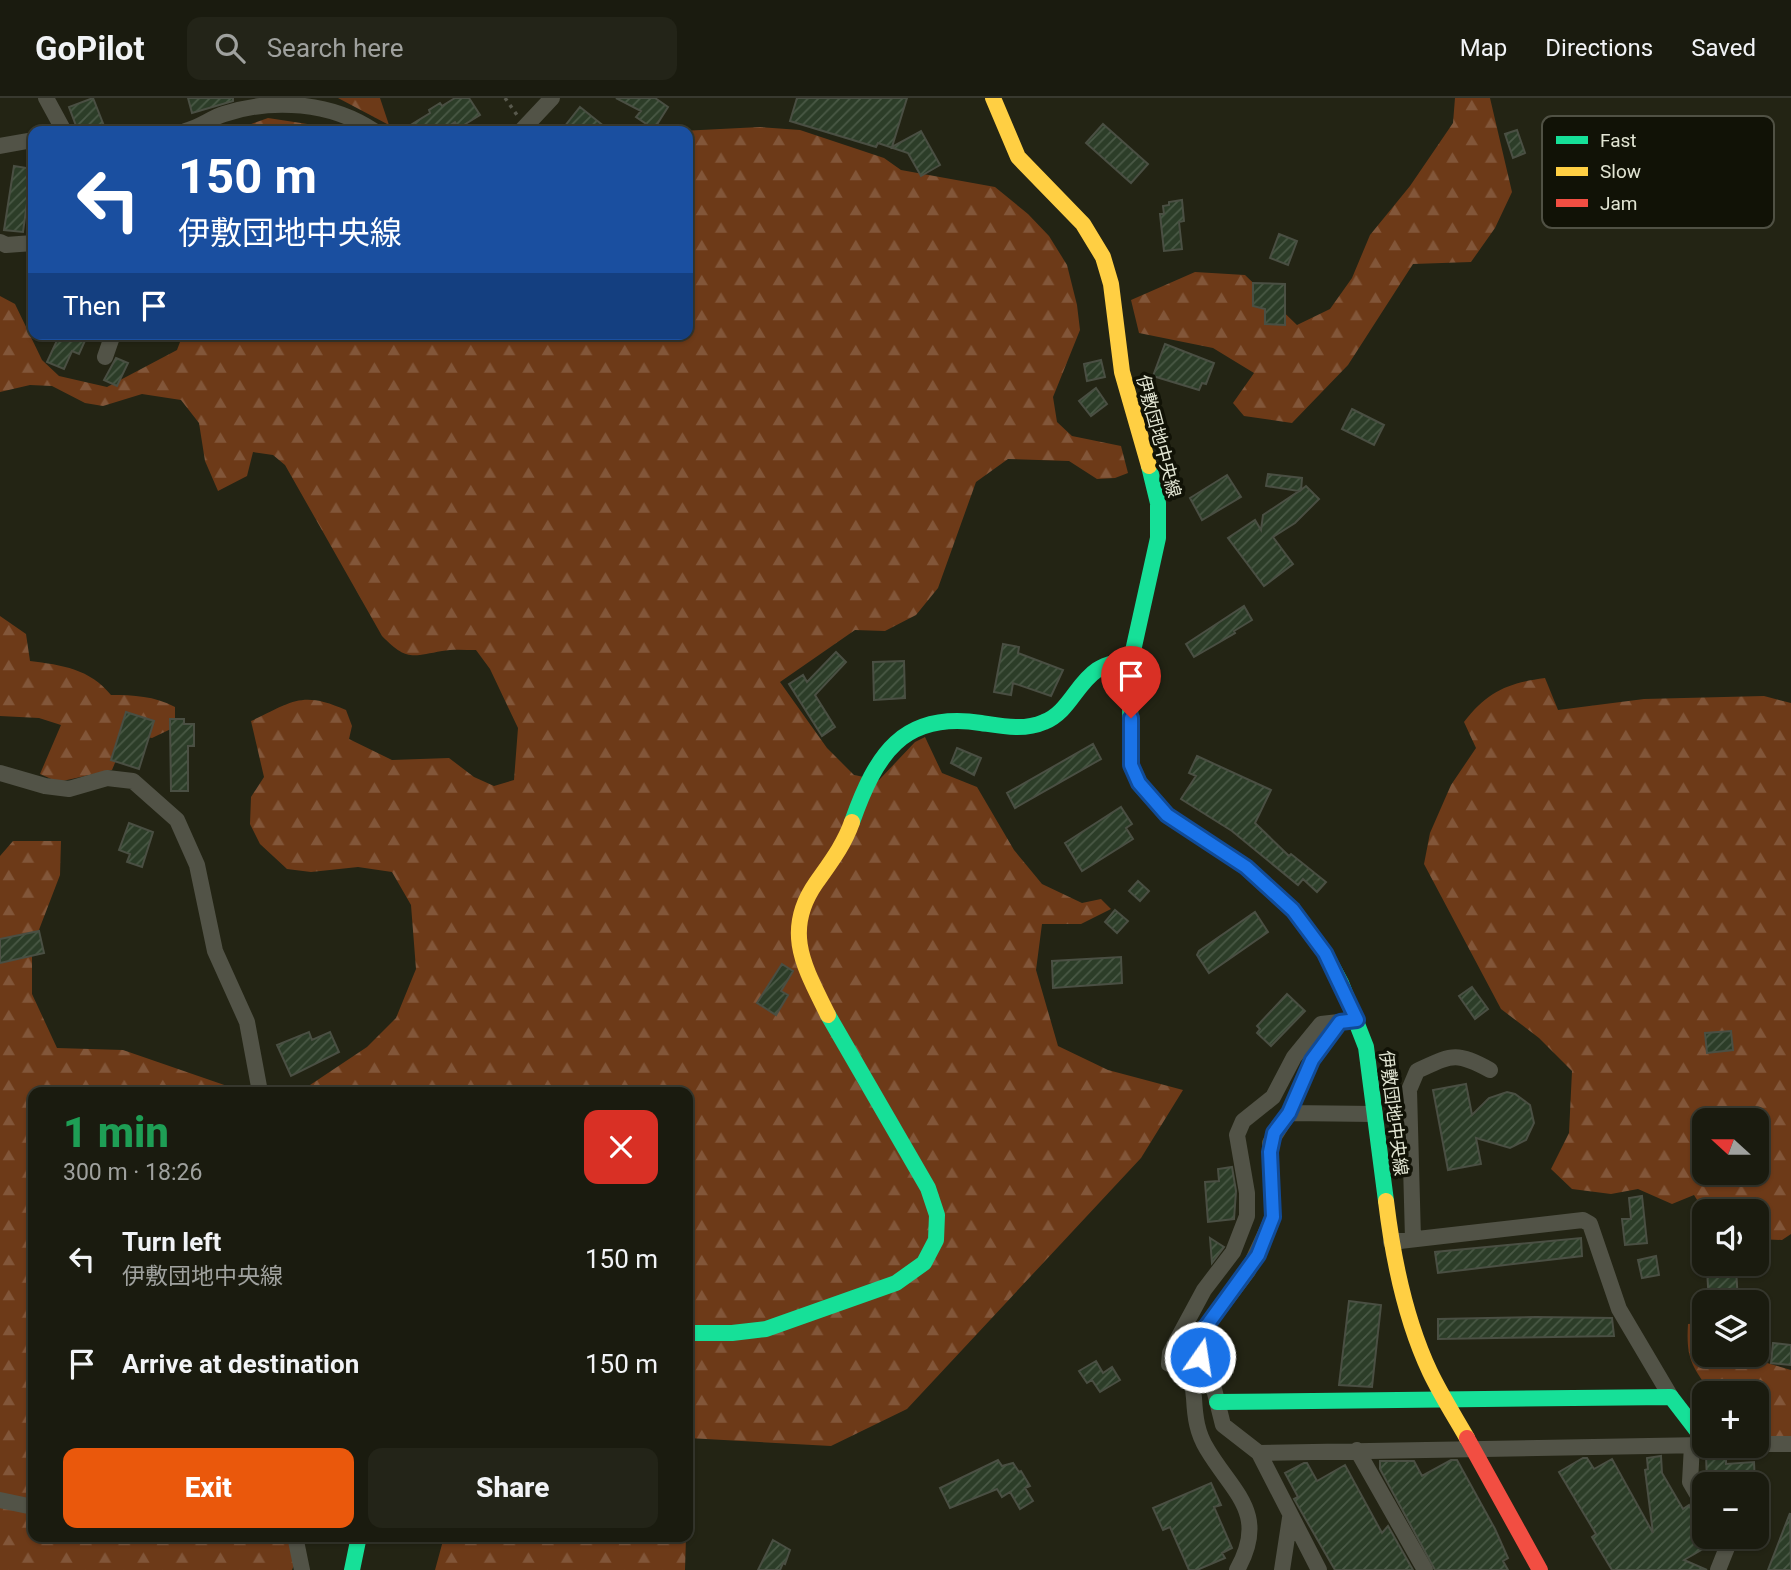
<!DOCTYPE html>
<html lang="en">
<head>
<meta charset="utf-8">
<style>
	:root { --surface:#1a1b0f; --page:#232418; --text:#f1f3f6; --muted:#9fa19e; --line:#38392f; --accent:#ea580c }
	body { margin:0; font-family:Roboto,"Noto Sans JP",sans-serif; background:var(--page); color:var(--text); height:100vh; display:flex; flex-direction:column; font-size:26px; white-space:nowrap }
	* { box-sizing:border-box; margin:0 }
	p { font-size:23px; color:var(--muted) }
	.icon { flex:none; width:38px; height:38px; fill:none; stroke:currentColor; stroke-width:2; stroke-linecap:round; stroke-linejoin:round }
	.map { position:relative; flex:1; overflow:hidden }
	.details { position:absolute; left:28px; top:989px; width:665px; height:455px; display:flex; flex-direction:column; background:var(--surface); border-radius:14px; box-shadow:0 2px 5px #0004,0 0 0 2px var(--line) }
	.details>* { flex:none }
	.top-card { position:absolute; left:28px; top:28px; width:665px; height:214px; border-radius:14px; box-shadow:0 2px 5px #0004,0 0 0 2px var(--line); background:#1a4fa0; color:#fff; overflow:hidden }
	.needle { width:46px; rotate:291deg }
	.fabs { position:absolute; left:1692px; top:1010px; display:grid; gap:14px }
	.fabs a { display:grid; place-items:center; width:77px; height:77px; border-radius:14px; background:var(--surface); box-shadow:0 2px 5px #0004,0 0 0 2px var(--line); font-size:35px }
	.pin { position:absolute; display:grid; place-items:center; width:60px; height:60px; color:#fff; margin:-72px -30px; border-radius:50% 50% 50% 0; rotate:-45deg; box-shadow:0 0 7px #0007 }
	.pin .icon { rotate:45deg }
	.me { position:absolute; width:77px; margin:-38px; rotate:13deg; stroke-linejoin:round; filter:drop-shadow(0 0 5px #0008) }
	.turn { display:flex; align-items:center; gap:24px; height:147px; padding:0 35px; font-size:32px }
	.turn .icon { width:91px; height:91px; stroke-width:2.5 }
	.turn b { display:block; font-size:49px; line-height:60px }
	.then { display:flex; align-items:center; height:66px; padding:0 35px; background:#0003; gap:14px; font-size:26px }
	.round { display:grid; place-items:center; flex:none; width:74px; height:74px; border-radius:14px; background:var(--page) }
	.headline { display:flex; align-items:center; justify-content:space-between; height:119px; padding:0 35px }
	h1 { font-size:42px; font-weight:800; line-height:52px; color:#1e9e55 }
	.cta { display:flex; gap:14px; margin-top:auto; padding:14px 35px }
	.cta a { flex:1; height:80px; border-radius:14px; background:var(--accent); color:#fff; font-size:28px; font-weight:800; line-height:80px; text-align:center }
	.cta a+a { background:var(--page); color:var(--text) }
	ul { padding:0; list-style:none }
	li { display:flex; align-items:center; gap:21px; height:105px; padding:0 35px }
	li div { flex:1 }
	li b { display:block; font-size:26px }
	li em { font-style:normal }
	header { display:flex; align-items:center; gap:42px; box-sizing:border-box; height:98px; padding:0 35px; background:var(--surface); border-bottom:2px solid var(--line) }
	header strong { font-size:33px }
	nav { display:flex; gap:38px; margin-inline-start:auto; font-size:24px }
	.search { width:490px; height:63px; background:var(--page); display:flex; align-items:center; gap:18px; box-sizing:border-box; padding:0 24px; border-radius:14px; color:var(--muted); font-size:26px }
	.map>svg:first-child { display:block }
	.forest { fill:url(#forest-firs); fill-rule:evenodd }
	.building { fill:url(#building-hatch); stroke:#4a4f43; stroke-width:2 }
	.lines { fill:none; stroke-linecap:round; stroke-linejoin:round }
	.path { stroke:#58594d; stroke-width:3.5; stroke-dasharray:3.5 5; stroke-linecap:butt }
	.street { stroke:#525347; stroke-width:16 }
	.fast { stroke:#16e098; stroke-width:16 }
	.slow { stroke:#ffcf43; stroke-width:16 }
	.jam { stroke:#f24e42; stroke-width:16 }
	.route-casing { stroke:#114b97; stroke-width:18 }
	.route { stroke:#1a73e8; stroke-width:12 }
	.labels { text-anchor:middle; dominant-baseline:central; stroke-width:7; stroke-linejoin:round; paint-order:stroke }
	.street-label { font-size:18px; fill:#e2e5d3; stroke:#111206 }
	.key { fill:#111206; stroke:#505144; stroke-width:2 }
	.key-label { font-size:19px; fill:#e2e5d3 }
</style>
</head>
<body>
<header>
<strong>GoPilot</strong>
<div class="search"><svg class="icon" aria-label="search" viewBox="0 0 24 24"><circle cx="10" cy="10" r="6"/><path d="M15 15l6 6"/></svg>Search here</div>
<nav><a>Map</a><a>Directions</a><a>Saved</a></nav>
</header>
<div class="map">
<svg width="1791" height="1472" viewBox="0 0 1791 1472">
	<defs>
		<pattern id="forest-firs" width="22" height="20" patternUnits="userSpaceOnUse" patternTransform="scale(1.75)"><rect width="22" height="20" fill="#6d3a18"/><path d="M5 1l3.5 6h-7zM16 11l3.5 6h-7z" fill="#825639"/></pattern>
		<pattern id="building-hatch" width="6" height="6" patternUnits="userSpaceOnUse" patternTransform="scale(1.75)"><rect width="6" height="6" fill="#2c3d28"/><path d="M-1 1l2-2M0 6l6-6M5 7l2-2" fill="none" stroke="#4a5946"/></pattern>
	</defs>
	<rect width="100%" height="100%" fill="#232414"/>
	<path class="forest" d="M 338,0 L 380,0 L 389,27 Z
		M 1455,0 L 1490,0 L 1512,94 L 1495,130 L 1471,164 L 1413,166 L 1348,267 L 1292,325 L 1244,318 L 1233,305 L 1254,275 L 1213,250 L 1139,235 L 1131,202 L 1195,174 L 1245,177 L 1297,227 L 1330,211 L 1352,180 L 1370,137 L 1410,88 L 1453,25 Z
		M 268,20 L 327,29 L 335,33 L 232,33 Z
		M 760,29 L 800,32 L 884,60 L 901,72 L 995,89 L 1028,116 L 1049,138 L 1067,167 L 1077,207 L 1080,232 L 1053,299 L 1057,324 L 1072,338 L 1121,348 L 1128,375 L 1115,380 L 1097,381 L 1069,363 L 1008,361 L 976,384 L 938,490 L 916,517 L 885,533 L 855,532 L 780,584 L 827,650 L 854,677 L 879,682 L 915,644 L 925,639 L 942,675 L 977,689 L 1014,752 L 1042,786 L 1082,805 L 1101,801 L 1111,811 L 1081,826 L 1042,826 L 1036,872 L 1058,948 L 1108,972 L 1183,992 L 1141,1060 L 907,1311 L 831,1348 L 688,1340 L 688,994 L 284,994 L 304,991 L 367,949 L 396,920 L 416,871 L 411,807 L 392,774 L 358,769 L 311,774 L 287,771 L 260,746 L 250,726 L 251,699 L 264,679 L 251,623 C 292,604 301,592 346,612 L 352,628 L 349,641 L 392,662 L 449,660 L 474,679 L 494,688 L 514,682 L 518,630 L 490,571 L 476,552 C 465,552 452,551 442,553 C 410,559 406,562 382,538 L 285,367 L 273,357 L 253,354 L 247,378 L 218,393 L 205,363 L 199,325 L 181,302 L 142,296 L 103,308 L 85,305 L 52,288 L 30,287 L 0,294 L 0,198 L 15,206 L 42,262 L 59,278 L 107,289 L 177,252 L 183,236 L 688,236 L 688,33 L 681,33 Z
		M 0,518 L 26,536 L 30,563 C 62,567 90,571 111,597 C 134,597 154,598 175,609 L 175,629 L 152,640 L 127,636 L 112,672 L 58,684 L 40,676 L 61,627 L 39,620 L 0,618 Z
		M 1545,580 L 1558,612 L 1644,601 L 1764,598 L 1791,605 L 1791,1136 L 1782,1142 L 1757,1141 L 1757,1113 L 1704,1113 L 1694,1097 L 1672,1106 L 1638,1091 L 1611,1096 L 1572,1091 L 1551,1071 L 1569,1035 L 1572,973 L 1539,940 L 1501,911 L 1424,766 L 1430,735 L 1451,687 L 1476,650 L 1464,624 C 1488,593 1508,585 1545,580 ZM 1704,1022 L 1757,1022 L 1757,1074 L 1704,1074 Z
		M 13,743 L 61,743 L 60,777 L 32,850 L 32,896 L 57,950 L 123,952 L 233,990 L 233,994 L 33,994 L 33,1438 L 305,1439 L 292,1472 L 0,1472 L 0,758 Z
		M 1704,1225 L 1704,1256 L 1756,1257 L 1767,1265 L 1791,1272 L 1791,1340 L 1780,1342 L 1757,1335 L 1757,1295 L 1712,1295 C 1691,1268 1686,1259 1688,1226 Z
		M 444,1439 L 686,1439 L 685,1472 L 435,1472 Z"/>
	<path class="building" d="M 93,0 L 106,33 L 78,33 L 69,9 Z
		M 188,0 L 233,0 L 233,3 L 192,15 Z
		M 455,0 L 469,0 L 480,17 L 459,30 L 455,24 L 441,33 L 401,33 L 430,15 L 429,12 L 440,5 L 442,8 Z
		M 616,0 L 655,0 L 668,9 L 654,31 L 636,19 L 641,13 Z
		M 797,0 L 907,0 L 892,49 L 921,33 L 940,67 L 921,78 L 908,55 L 878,45 L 876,49 L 790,23 Z
		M 580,9 L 610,33 L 561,33 Z
		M 1103,26 L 1148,66 L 1131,85 L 1086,45 Z
		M 1517,32 L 1525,55 L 1513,60 L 1505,36 Z
		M 14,68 L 33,71 L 33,99 L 28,98 L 23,134 L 4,132 Z
		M 1182,102 L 1184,123 L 1179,124 L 1182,151 L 1164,153 L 1160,116 L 1164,116 L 1163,108 L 1169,107 L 1169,104 Z
		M 1279,136 L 1297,143 L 1288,167 L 1270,160 Z
		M 1253,185 L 1285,186 L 1285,227 L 1265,226 L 1265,211 L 1253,208 Z
		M 60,236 L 88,236 L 79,256 L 72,253 L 64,271 L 47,264 Z
		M 1165,246 L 1214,265 L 1206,286 L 1202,285 L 1199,292 L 1153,278 Z
		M 116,260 L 128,265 L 117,288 L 104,282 Z
		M 1101,262 L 1105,279 L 1087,283 L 1084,266 Z
		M 1096,290 L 1107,306 L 1091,318 L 1079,303 Z
		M 1352,311 L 1384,327 L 1374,347 L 1342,331 Z
		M 1268,376 L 1302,380 L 1301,392 L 1306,388 L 1319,401 L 1295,425 L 1273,439 L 1293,466 L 1264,488 L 1228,440 L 1255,422 L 1261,432 L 1263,417 L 1299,393 L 1266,388 Z
		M 1227,377 L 1241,399 L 1202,422 L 1190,400 Z
		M 1244,508 L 1252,522 L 1234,533 L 1235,535 L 1194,559 L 1186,546 Z
		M 1003,546 L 1019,549 L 1018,555 L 1063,572 L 1051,598 L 1013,585 L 1011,597 L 994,594 Z
		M 836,554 L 846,564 L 815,597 L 835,629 L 822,638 L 789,586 L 803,577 L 807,584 Z
		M 904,563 L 905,600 L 874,602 L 873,564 Z
		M 126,614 L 154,623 L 139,671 L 111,662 Z
		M 170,621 L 184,621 L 184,626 L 194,626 L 194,648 L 188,648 L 188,693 L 171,693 Z
		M 1093,646 L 1101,661 L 1015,710 L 1007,695 Z
		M 957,650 L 981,660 L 974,677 L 951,665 Z
		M 1197,658 L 1271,692 L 1255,725 L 1289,758 L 1291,756 L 1326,784 L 1317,794 L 1303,781 L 1298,787 L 1232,733 L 1181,701 L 1196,678 L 1189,675 Z
		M 1121,709 L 1132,726 L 1126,730 L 1133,741 L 1082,773 L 1065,745 Z
		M 129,725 L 153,734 L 142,769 L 127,764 L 130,756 L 119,752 Z
		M 1138,783 L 1149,793 L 1140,803 L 1129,793 Z
		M 1115,812 L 1128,823 L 1117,835 L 1105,824 Z
		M 1255,814 L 1268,834 L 1209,875 L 1197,857 L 1199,853 Z
		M 39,833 L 44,855 L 0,865 L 0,841 Z
		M 1121,859 L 1122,885 L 1053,890 L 1052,863 Z
		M 782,866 L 793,873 L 781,893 L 788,897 L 776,917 L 757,905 Z
		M 1472,889 L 1488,911 L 1475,921 L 1459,898 Z
		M 1287,896 L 1305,913 L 1271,948 L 1257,935 L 1260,931 L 1257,928 Z
		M 1731,933 L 1733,952 L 1707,955 L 1705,935 Z
		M 309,934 L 312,942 L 330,934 L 339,954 L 291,978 L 277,947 Z
		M 1466,986 L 1472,1017 L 1489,1000 L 1507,994 L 1515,996 L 1530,1007 L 1534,1025 L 1526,1042 L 1510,1050 L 1476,1040 L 1481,1066 L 1448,1072 L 1433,992 Z
		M 1232,1069 L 1236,1093 L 1234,1121 L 1208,1124 L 1205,1084 L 1219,1083 L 1218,1071 Z
		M 1642,1098 L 1647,1145 L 1625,1147 L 1622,1121 L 1631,1121 L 1629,1100 Z
		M 1210,1140 L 1224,1149 L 1212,1165 Z
		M 1581,1140 L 1582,1158 L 1438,1175 L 1435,1154 Z
		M 1656,1158 L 1659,1177 L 1642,1180 L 1638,1162 Z
		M 1736,1170 L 1738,1204 L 1709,1204 L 1707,1172 Z
		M 1349,1203 L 1381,1207 L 1372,1289 L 1339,1287 Z
		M 1536,1219 L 1612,1220 L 1614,1238 L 1438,1241 L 1438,1221 Z
		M 1773,1245 L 1791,1247 L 1791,1267 L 1771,1265 Z
		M 1096,1263 L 1103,1275 L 1112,1269 L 1120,1282 L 1100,1294 L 1092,1282 L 1087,1285 L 1079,1273 Z
		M 1726,1357 L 1726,1366 L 1754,1364 L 1755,1386 L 1735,1386 L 1735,1382 L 1707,1383 L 1706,1358 Z
		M 1661,1358 L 1662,1375 L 1683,1411 L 1689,1407 L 1704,1438 L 1714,1438 L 1715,1444 L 1684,1462 L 1707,1472 L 1612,1472 L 1592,1439 L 1596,1436 L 1559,1374 L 1583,1360 L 1587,1360 L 1594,1371 L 1612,1361 L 1653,1435 L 1645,1372 L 1648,1371 L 1647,1360 Z
		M 998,1362 L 1002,1368 L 1013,1365 L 1019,1374 L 1021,1373 L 1030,1388 L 1025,1390 L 1033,1403 L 1020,1411 L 1010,1394 L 1002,1399 L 997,1391 L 950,1410 L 940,1390 Z
		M 1451,1362 L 1457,1362 L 1495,1431 L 1508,1460 L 1503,1463 L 1508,1472 L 1435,1472 L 1380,1371 L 1380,1363 L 1414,1363 L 1422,1378 Z
		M 1304,1365 L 1307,1365 L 1317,1383 L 1345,1367 L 1382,1435 L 1388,1428 L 1413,1472 L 1335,1472 L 1294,1401 L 1298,1399 L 1285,1375 Z
		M 1211,1385 L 1221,1407 L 1214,1409 L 1232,1450 L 1222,1455 L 1225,1460 L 1197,1472 L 1189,1472 L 1170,1429 L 1163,1432 L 1153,1410 Z
		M 1790,1415 L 1791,1472 L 1768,1472 Z
		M 773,1442 L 790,1452 L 785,1466 L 783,1465 L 780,1472 L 758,1472 Z"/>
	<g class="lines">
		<path class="path" d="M 505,0 L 517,17"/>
		<path class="street" d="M 46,0 L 64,33
			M 185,33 C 199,30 211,20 224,16 C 273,0 331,4 374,33
			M 521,33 L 552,0
			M 0,48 L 33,42
			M 0,144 L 6,147 L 33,145
			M 105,259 L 113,236
			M 0,675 L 45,688 L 69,691 L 107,680 L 133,683 L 177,722 L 197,767 L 215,853 L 247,924 L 260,994
			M 1289,1015 L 1375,1016
			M 1413,1141 L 1409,992 L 1417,973 C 1452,957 1455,953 1490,972
			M 1391,1144 L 1583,1122 L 1590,1126 L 1619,1211 L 1671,1299
			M 1200,1259 L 1205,1230 L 1248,1173 L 1273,1119 L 1270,1045 L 1289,1015 L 1312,962 L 1340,924
			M 1192,1274 L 1169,1266 L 1170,1255 L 1204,1192 L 1233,1154 L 1247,1118 L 1247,1095 L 1237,1037 L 1243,1023 L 1273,999 L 1294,959 L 1321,926 L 1357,922
			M 1757,1346 L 1791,1346
			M 1692,1347 L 1690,1384 L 1704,1408
			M 1357,1352 L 1425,1472
			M 1259,1355 L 1704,1347
			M 0,1402 L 33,1409
			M 295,1438 L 302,1472
			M 1237,1472 C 1269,1415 1233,1395 1207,1351 C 1197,1335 1195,1319 1194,1300 C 1192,1283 1191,1274 1200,1259 L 1209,1271 L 1223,1327 L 1259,1355 L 1319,1472
			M 1282,1472 L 1290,1420
			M 1718,1472 L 1728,1447 L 1724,1438"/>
		<path class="fast" d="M 1149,368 L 1158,405 L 1158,440 L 1133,553 L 1130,602 L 1131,667 L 1139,686 L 1167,717 L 1246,769 L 1293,812 L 1325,855 L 1341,885 L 1366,949 L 1386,1103
			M 852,724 C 876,657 902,613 981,625 C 1001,628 1024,633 1044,624 C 1069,614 1076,586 1097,572 C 1108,565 1121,563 1133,561
			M 688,1235 L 732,1235 L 766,1231 L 896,1185 L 924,1165 L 936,1142 L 937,1117 L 928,1090 L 828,917
			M 1217,1304 L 1671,1299 L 1704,1342
			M 352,1472 L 359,1438"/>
		<path class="slow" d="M 993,0 L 1018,59 L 1083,126 L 1103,159 L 1111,186 L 1122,274 L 1149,368
			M 828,917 C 805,870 782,834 816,785 C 830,765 844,747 852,724
			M 1386,1103 C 1393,1161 1405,1221 1430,1274 C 1441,1297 1455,1319 1467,1340"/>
		<path class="jam" d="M 1467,1340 L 1540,1472"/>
	</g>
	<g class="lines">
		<defs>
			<path id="route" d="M 1131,620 L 1131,667 L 1139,685 L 1167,717 L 1246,769 L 1293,812 L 1325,855 L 1357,922 L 1340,924 L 1312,962 L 1289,1015 L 1274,1035 L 1270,1054 L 1273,1119 L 1258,1157 L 1205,1230 L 1200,1259"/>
		</defs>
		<use href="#route" class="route-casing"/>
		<use href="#route" class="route"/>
	</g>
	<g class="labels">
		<g class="street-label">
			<text transform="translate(1159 338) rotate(75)">伊敷団地中央線</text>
			<text transform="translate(1394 1015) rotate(83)">伊敷団地中央線</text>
		</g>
	</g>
	<rect x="1542" y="18" width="232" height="112" rx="10" class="key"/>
	<rect x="1556" y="38" width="32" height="8" fill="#16e098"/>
	<rect x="1556" y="69" width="32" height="9" fill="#ffcf43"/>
	<rect x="1556" y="101" width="32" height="8" fill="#f24e42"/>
	<g class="key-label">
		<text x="1600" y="49">Fast</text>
		<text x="1600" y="80">Slow</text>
		<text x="1600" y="112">Jam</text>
	</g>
</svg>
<div class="fabs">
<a><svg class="needle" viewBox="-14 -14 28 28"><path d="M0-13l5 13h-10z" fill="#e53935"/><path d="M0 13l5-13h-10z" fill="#9fa19e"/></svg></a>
<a><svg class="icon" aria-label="sound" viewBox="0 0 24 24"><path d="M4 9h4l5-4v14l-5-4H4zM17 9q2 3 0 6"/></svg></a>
<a><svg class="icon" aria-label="layers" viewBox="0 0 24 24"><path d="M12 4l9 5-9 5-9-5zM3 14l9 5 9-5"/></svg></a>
<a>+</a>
<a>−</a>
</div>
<div class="pin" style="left:1131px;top:620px;background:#d93025"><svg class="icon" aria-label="arrive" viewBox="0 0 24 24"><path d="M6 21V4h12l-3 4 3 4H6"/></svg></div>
<svg class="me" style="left:1200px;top:1259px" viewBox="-20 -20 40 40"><circle r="17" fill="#1a73e8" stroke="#fff" stroke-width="3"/><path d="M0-11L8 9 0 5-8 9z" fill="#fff"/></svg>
<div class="top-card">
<div class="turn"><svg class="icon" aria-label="left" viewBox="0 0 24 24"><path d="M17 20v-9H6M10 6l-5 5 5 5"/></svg><div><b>150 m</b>伊敷団地中央線</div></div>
<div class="then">Then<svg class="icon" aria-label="arrive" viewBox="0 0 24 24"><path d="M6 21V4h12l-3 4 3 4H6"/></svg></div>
</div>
<section class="details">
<div class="headline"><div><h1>1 min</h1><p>300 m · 18:26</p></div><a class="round" style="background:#d93025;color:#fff"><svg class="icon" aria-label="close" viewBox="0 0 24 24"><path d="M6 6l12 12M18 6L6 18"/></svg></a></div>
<ul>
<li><svg class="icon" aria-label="left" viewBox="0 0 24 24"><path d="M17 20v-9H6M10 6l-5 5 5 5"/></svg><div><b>Turn left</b><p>伊敷団地中央線</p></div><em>150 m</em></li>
<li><svg class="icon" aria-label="arrive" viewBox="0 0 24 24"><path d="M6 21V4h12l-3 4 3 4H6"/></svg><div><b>Arrive at destination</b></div><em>150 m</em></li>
</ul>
<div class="cta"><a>Exit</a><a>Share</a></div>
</section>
</div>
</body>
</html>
